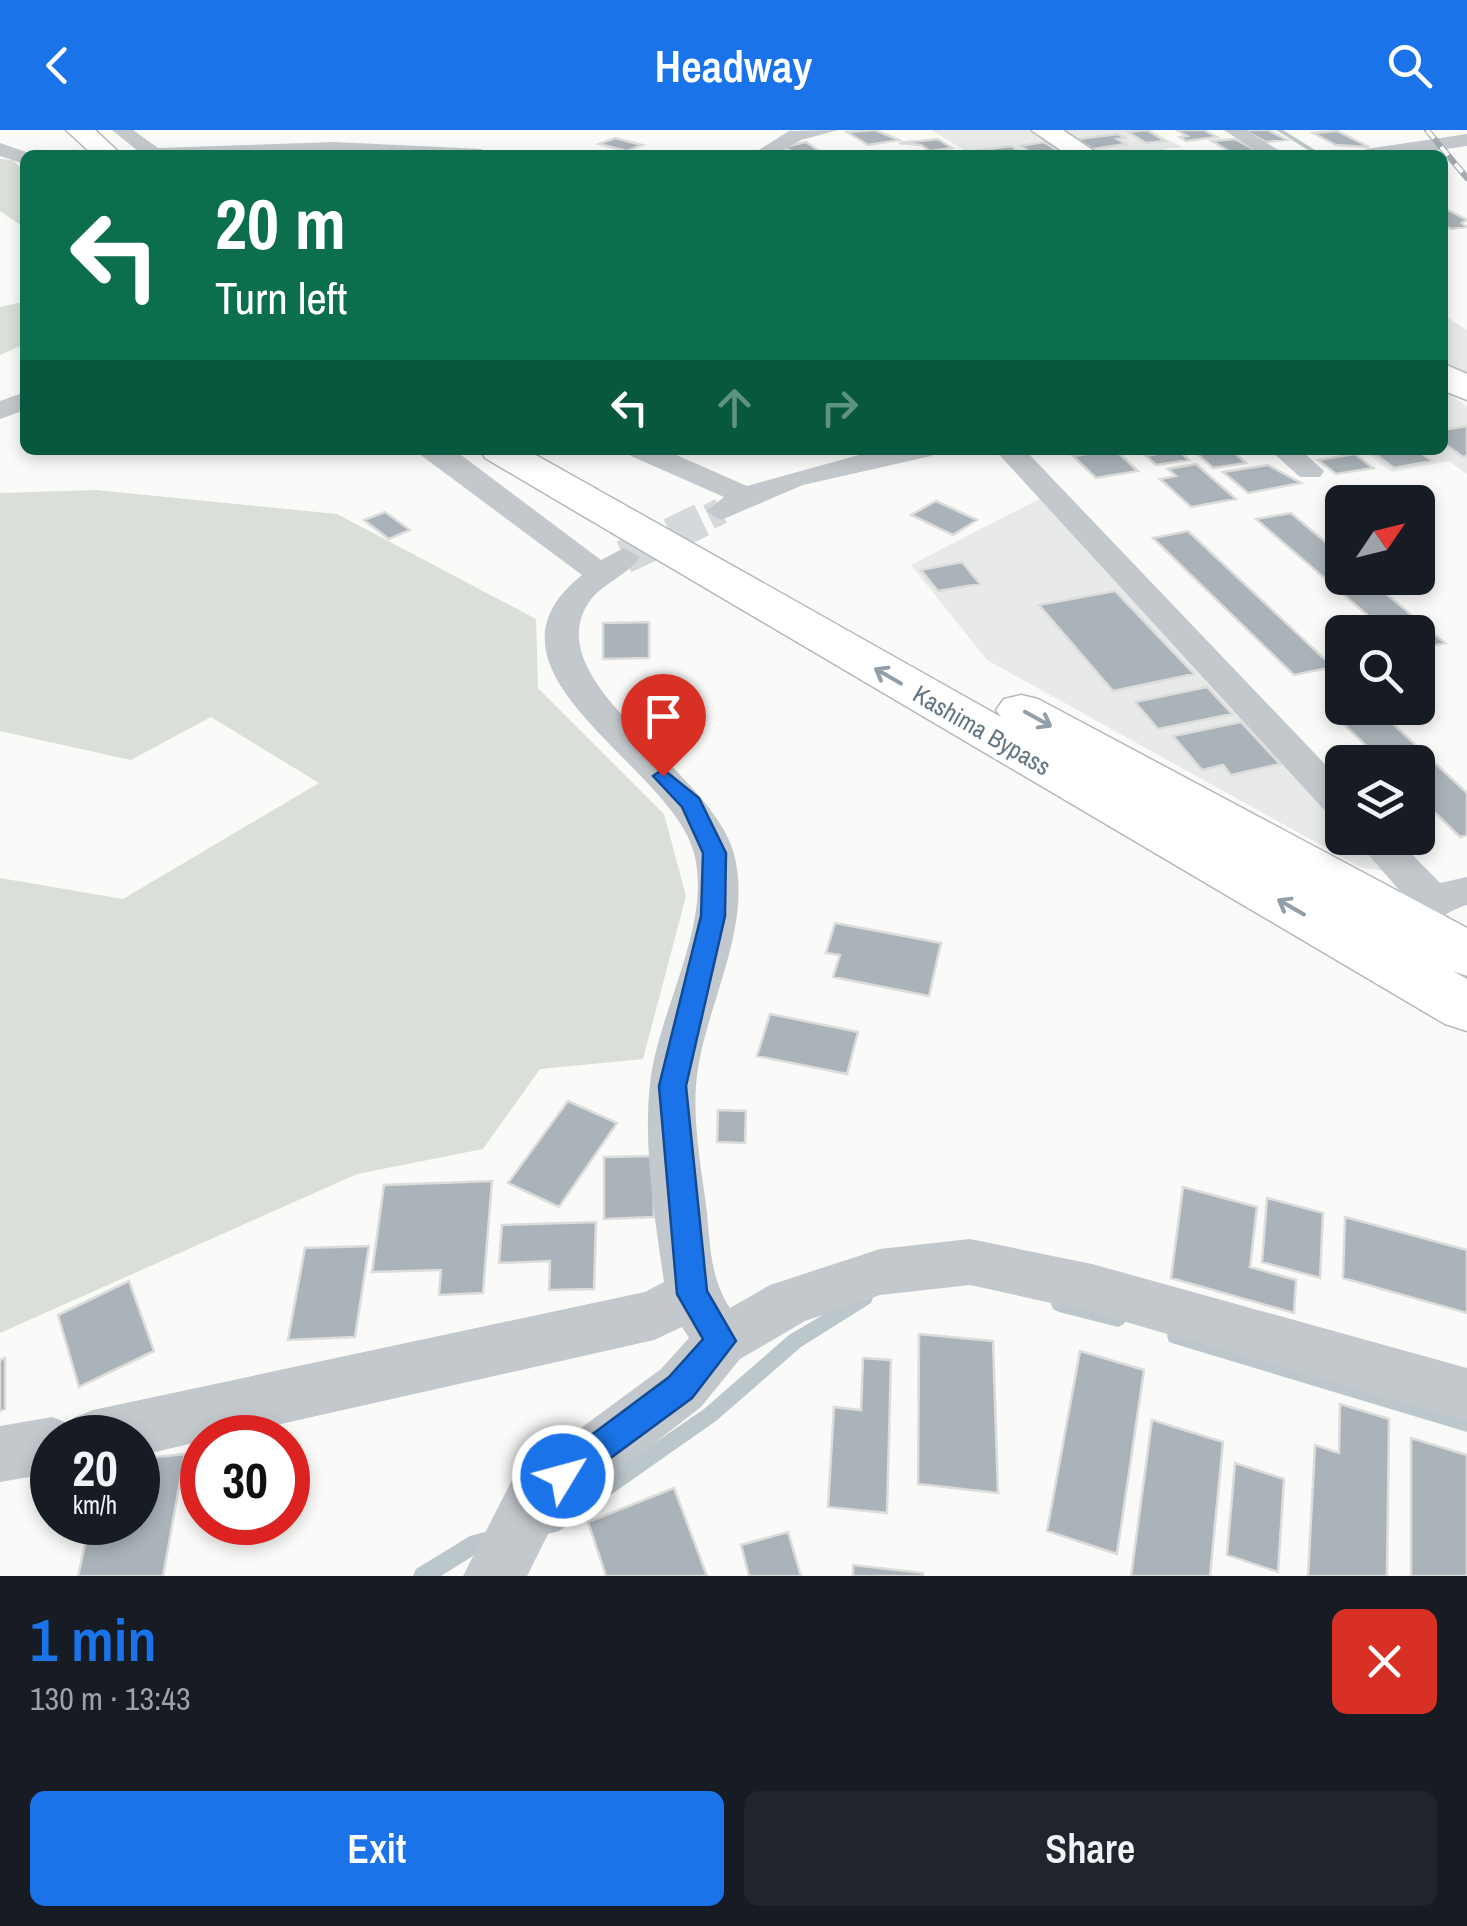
<!DOCTYPE html>
<html lang="en">
<head>
<meta charset="utf-8">
<style>
	:root { --surface:#171b24; --page:#20242c; --text:#f1f3f6; --muted:#9ea1a6; --accent:#1a73e8 }
	body { margin:0; font-family:"Archivo Narrow",sans-serif; background:var(--page); color:var(--text); height:100vh; display:flex; flex-direction:column; font-size:38px; white-space:nowrap }
	* { box-sizing:border-box; margin:0 }
	p { font-size:32px; color:var(--muted) }
	.icon { flex:none; width:55px; height:55px; fill:none; stroke:currentColor; stroke-width:2; stroke-linecap:round; stroke-linejoin:round }
	.map { position:relative; height:1446px; overflow:hidden }
	.drawer { display:flex; flex-direction:column; background:var(--surface); flex:1 }
	.drawer>* { flex:none }
	.banner { position:absolute; left:20px; top:20px; width:1428px; height:305px; border-radius:15px; box-shadow:0 5px 15px #0003; background:#0b6e4f; color:#fff; overflow:hidden }
	.needle { width:65px; rotate:55deg }
	.buttons { position:absolute; left:1325px; top:355px; display:grid; gap:20px }
	.buttons a { display:grid; place-items:center; width:110px; height:110px; border-radius:15px; background:var(--surface); box-shadow:0 5px 15px #0003; font-size:50px }
	.speed { position:absolute; left:30px; top:1285px; display:flex; gap:20px; font-size:50px; font-weight:700; text-align:center }
	.speed>* { display:grid; place-content:center; width:130px; height:130px; border-radius:50%; background:var(--surface); box-shadow:0 5px 15px #0003; line-height:1 }
	.speed small { font-size:25px; font-weight:400 }
	.speed .limit { border:15px solid #d22; background:#fff; color:#111 }
	.pin { position:absolute; display:grid; place-items:center; width:85px; height:85px; color:#fff; margin:-102px -42px; border-radius:50% 50% 50% 0; rotate:-45deg; box-shadow:0 0 10px #0007 }
	.pin .icon { rotate:45deg }
	.me { position:absolute; width:110px; margin:-55px; rotate:53deg; stroke-linejoin:round; filter:drop-shadow(0 0 8px #0008) }
	.turn { display:flex; align-items:center; gap:35px; height:210px; padding:0 30px; font-size:45px }
	.turn .icon { width:130px; height:130px; stroke-width:2.5 }
	.turn b { display:block; font-size:70px; line-height:85px }
	.lanes { display:flex; align-items:center; height:95px; padding:0 30px; background:#0003; justify-content:center; gap:50px; direction:ltr }
	.lanes .off { opacity:.35 }
	.round { display:grid; place-items:center; flex:none; width:105px; height:105px; border-radius:15px; background:var(--page) }
	.headline { display:flex; align-items:center; justify-content:space-between; height:170px; padding:0 30px }
	h1 { font-size:60px; font-weight:600; line-height:75px; color:var(--accent) }
	.button { display:flex; gap:20px; margin-top:auto; padding:20px 30px }
	.button a { flex:1; height:115px; border-radius:15px; background:var(--accent); color:#fff; font-size:40px; font-weight:600; line-height:115px; text-align:center }
	.button a+a { background:var(--page); color:var(--text) }
	header { display:flex; justify-content:space-between; align-items:center; height:130px; padding:0 30px; background:var(--accent); color:#fff; font-size:45px; font-weight:600 }
	.map>svg:first-child { display:block }
	.built { fill:#e8e9e9 }
	.green { fill:#dadfd7 }
	.lines { fill:none; stroke-linecap:round; stroke-linejoin:round }
	.stream { fill:#bbc7cb; fill-rule:evenodd }
	.building { fill:#aab3b9; stroke:#dcdcda; stroke-width:2.5 }
	.minor-tunnel-far1 { stroke:#d5d9db; stroke-width:26; stroke-dasharray:26 14; stroke-linecap:butt }
	.minor-tunnel { stroke:#d5d9db; stroke-width:34; stroke-dasharray:34 18; stroke-linecap:butt }
	.trunk-casing { stroke:#b4b9bd; stroke-width:3 }
	.minor { fill:#c3c8cc; fill-rule:evenodd }
	.trunk { fill:#fff; fill-rule:evenodd }
	.rail-casing { stroke:#a2aab0; stroke-width:6 }
	.rail { stroke:#fff; stroke-width:4; stroke-dasharray:11; stroke-linecap:butt }
	.oneway { stroke:#939fa8 }
	.route { fill:#1a73e8; stroke:#114b97; stroke-width:2.5 }
	.labels { text-anchor:middle; dominant-baseline:central; stroke-width:10; stroke-linejoin:round; paint-order:stroke }
	.street-label { font-size:25px; fill:#657683; stroke:#fff }
</style>
</head>
<body>
<header><svg class="icon" aria-label="back" viewBox="0 0 24 24"><path d="M15 5l-7 7 7 7"/></svg>Headway<svg class="icon" aria-label="search" viewBox="0 0 24 24"><circle cx="10" cy="10" r="6"/><path d="M15 15l6 6"/></svg></header>
<div class="map">
<svg width="1467" height="1446" viewBox="0 0 1467 1446">
	<rect width="100%" height="100%" fill="#fafaf8"/>
	<path class="built" d="M 931,0 L 1027,0 L 1069,25 L 972,25 Z
		M 1057,0 L 1150,0 L 1182,17 L 1164,19 L 1172,25 L 1101,25 Z
		M 1442,184 L 1467,200 L 1467,247 L 1443,232 Z
		M 1443,260 L 1467,276 L 1467,344 L 1449,331 L 1392,342 L 1363,320 L 1442,320 Z
		M 1041,368 L 1342,688 L 1342,708 L 1361,708 L 1394,742 L 1362,738 L 987,530 L 911,435 Z"/>
	<path class="green" d="M 0,29 L 13,30 L 25,42 L 25,98 L 0,81 Z
		M 25,155 L 25,214 L 0,225 L 0,177 L 23,172 Z
		M 96,360 L 337,384 L 536,489 L 538,558 L 664,684 L 686,766 L 643,929 L 540,939 L 483,1019 L 357,1044 L 0,1203 L 0,748 L 123,769 L 319,653 L 211,587 L 131,630 L 0,601 L 0,363 Z"/>
	<g class="lines">
		<path class="stream" d="M 1276,0 L 1283,0 L 1323,25 L 1316,25 Z
			M 865,1160 L 871,1163 L 873,1168 L 871,1173 L 801,1217 L 716,1291 L 559,1401 L 539,1406 L 532,1404 L 530,1397 L 532,1390 L 548,1386 L 704,1279 L 789,1205 Z
			M 1059,1166 L 1118,1181 L 1124,1184 L 1126,1189 L 1124,1194 L 1118,1197 L 1059,1182 L 1053,1179 L 1051,1174 L 1053,1169 Z
			M 1175,1198 L 1467,1284 L 1467,1302 L 1175,1214 L 1169,1212 L 1167,1206 L 1169,1200 Z
			M 496,1399 L 503,1401 L 505,1408 L 503,1415 L 481,1421 L 441,1446 L 413,1446 L 416,1439 L 470,1406 Z"/>
	</g>
	<path class="building" d="M 875,0 L 899,10 L 868,15 L 847,2 Z
		M 1147,0 L 1165,11 L 1146,13 L 1128,2 Z
		M 1176,0 L 1204,0 L 1217,7 L 1186,11 L 1180,7 L 1187,6 Z
		M 1244,0 L 1268,0 L 1287,10 L 1266,12 Z
		M 1337,1 L 1369,17 L 1336,15 L 1313,3 Z
		M 1118,4 L 1125,8 L 1117,9 L 1126,14 L 1093,19 L 1077,9 Z
		M 615,8 L 642,15 L 627,21 L 599,14 Z
		M 938,9 L 952,18 L 930,21 L 921,15 L 899,13 Z
		M 1235,9 L 1255,20 L 1232,23 L 1212,11 Z
		M 806,12 L 819,21 L 773,25 L 791,21 L 784,17 Z
		M 1044,12 L 1064,25 L 1035,25 L 1020,16 Z
		M 1011,16 L 1025,25 L 980,25 L 974,21 Z
		M 1442,77 L 1467,90 L 1462,93 L 1467,97 L 1451,99 L 1442,95 Z
		M 1467,296 L 1467,326 L 1463,327 L 1442,312 L 1442,300 Z
		M 1115,320 L 1138,341 L 1096,348 L 1073,326 Z
		M 1178,320 L 1189,330 L 1156,335 L 1146,326 Z
		M 1231,320 L 1246,333 L 1213,338 L 1194,321 Z
		M 1370,320 L 1417,320 L 1432,331 L 1394,338 Z
		M 1355,324 L 1373,338 L 1336,344 L 1318,330 Z
		M 1196,334 L 1236,369 L 1191,377 L 1160,349 L 1176,346 L 1168,339 Z
		M 1268,335 L 1301,353 L 1248,363 L 1223,342 Z
		M 936,371 L 977,390 L 953,405 L 911,385 Z
		M 385,382 L 410,400 L 389,409 L 364,390 Z
		M 1291,383 L 1342,426 L 1342,448 L 1367,448 L 1445,513 L 1418,519 L 1418,502 L 1387,502 L 1256,389 Z
		M 1188,401 L 1333,537 L 1294,545 L 1153,408 Z
		M 962,432 L 980,454 L 938,461 L 921,440 Z
		M 1115,461 L 1194,544 L 1113,561 L 1039,475 Z
		M 649,492 L 649,528 L 603,529 L 603,493 Z
		M 1207,557 L 1232,584 L 1158,599 L 1135,572 Z
		M 1357,578 L 1376,578 L 1467,663 L 1467,705 L 1460,707 L 1418,666 L 1418,632 L 1383,632 L 1332,583 Z
		M 1241,592 L 1280,634 L 1231,645 L 1223,635 L 1202,640 L 1173,606 Z
		M 835,793 L 941,813 L 929,866 L 833,847 L 840,825 L 826,823 Z
		M 770,884 L 858,902 L 847,944 L 757,926 Z
		M 568,971 L 617,993 L 559,1077 L 508,1053 Z
		M 718,980 L 746,981 L 745,1013 L 717,1012 Z
		M 653,1026 L 654,1087 L 604,1089 L 604,1027 Z
		M 492,1051 L 483,1163 L 439,1165 L 441,1140 L 372,1142 L 384,1055 Z
		M 1183,1057 L 1257,1077 L 1250,1137 L 1296,1150 L 1294,1183 L 1171,1148 Z
		M 1267,1068 L 1323,1083 L 1320,1148 L 1262,1132 Z
		M 1345,1087 L 1467,1120 L 1467,1183 L 1343,1148 Z
		M 596,1092 L 594,1159 L 549,1160 L 550,1131 L 499,1133 L 502,1095 Z
		M 369,1116 L 355,1207 L 288,1210 L 305,1118 Z
		M 129,1151 L 154,1221 L 79,1257 L 58,1185 Z
		M 919,1204 L 993,1211 L 998,1363 L 918,1354 Z
		M 1080,1221 L 1144,1240 L 1117,1424 L 1047,1401 Z
		M 5,1228 L 5,1279 L 0,1281 L 0,1230 Z
		M 863,1228 L 891,1230 L 887,1383 L 828,1377 L 834,1277 L 861,1280 Z
		M 1340,1274 L 1389,1289 L 1387,1446 L 1308,1446 L 1315,1315 L 1339,1323 Z
		M 1152,1290 L 1223,1312 L 1210,1446 L 1131,1446 Z
		M 1411,1308 L 1467,1325 L 1467,1446 L 1411,1446 Z
		M 185,1324 L 163,1446 L 78,1446 L 90,1392 L 138,1392 L 138,1329 Z
		M 1235,1333 L 1284,1349 L 1278,1442 L 1227,1425 Z
		M 674,1358 L 707,1446 L 606,1446 L 588,1392 Z
		M 788,1402 L 801,1446 L 749,1446 L 741,1415 Z
		M 853,1435 L 923,1443 L 923,1446 L 853,1446 Z"/>
	<g class="lines">
		<path class="minor-tunnel-far1" d="M 709,387 L 721,381"/>
		<path class="minor-tunnel" d="M 624,427 L 714,384"/>
		<defs>
			<path id="trunk" d="M 66,0 L 95,0 L 122,25 L 93,25 Z
				M 1031,0 L 1063,0 L 1100,25 L 1068,25 Z
				M 1442,233 L 1467,244 L 1467,270 L 1442,260 Z
				M 480,320 L 527,320 L 1001,587 L 996,580 L 1004,569 L 1021,565 L 1038,569 L 1467,798 L 1467,846 L 1453,841 L 1467,849 L 1467,901 L 1445,894 L 485,328 Z"/>
		</defs>
		<use href="#trunk" class="trunk-casing"/>
		<path class="minor" d="M 112,0 L 133,0 L 158,18 L 334,12 L 481,19 L 491,25 L 143,25 Z
			M 838,0 L 801,10 L 775,25 L 751,25 L 789,1 Z
			M 1224,0 L 1246,0 L 1286,25 L 1262,25 Z
			M 1467,4 L 1467,16 L 1405,25 L 1356,25 L 1366,19 Z
			M 0,13 L 32,24 L 33,25 L 25,25 L 25,34 L 0,26 Z
			M 25,262 L 25,280 L 0,289 L 0,271 Z
			M 414,320 L 457,322 L 601,430 L 624,418 L 640,427 C 627,446 601,454 589,472 C 535,553 712,640 734,724 C 754,800 702,880 696,955 C 693,997 702,1042 707,1083 C 710,1116 711,1150 730,1178 L 770,1155 L 880,1119 L 970,1109 L 1092,1134 L 1467,1238 L 1467,1292 L 1092,1182 L 970,1155 L 880,1165 L 805,1191 L 740,1229 L 701,1277 L 555,1390 L 527,1446 L 463,1446 L 513,1348 L 661,1239 L 689,1208 L 682,1197 L 654,1210 L 219,1308 L 202,1308 L 202,1311 L 138,1326 L 138,1308 L 52,1308 L 52,1343 L 0,1352 L 0,1296 L 52,1287 L 70,1294 L 73,1288 L 93,1280 L 645,1162 L 664,1152 C 655,1089 643,1017 650,954 C 657,883 713,794 694,723 C 671,634 461,541 582,445 Z
			M 627,320 L 665,320 L 747,356 L 877,320 L 935,320 L 931,326 L 803,355 L 721,390 L 706,381 L 724,367 L 631,326 Z
			M 995,320 L 1025,320 L 1342,652 L 1342,688 L 1328,684 Z
			M 1270,320 L 1301,320 L 1324,341 L 1320,347 L 1300,347 Z
			M 1354,708 L 1396,708 L 1440,753 L 1467,747 L 1467,775 C 1432,784 1405,827 1369,816 L 1363,805 L 1369,794 L 1406,768 Z"/>
		<use href="#trunk" class="trunk"/>
		<defs>
			<path id="rail" d="M 1427,0 L 1467,48"/>
		</defs>
		<use href="#rail" class="rail-casing"/>
		<use href="#rail" class="rail"/>
	</g>
	<defs><path id="oneway-shaft" d="M-6 0H5M1.5-3L5.5 0L1.5 3" fill="none" stroke-width="1.6" stroke-linecap="round" stroke-linejoin="round" transform="scale(2.5)"/></defs>
	<g class="oneway">
		<use href="#oneway-shaft" transform="translate(888 546) rotate(-150)"/>
		<use href="#oneway-shaft" transform="translate(1038 589) rotate(29)"/>
		<use href="#oneway-shaft" transform="translate(1291 777) rotate(-150)"/>
	</g>
	<path class="route" d="M 663,639 L 699,668 L 726,723 L 725,786 L 686,956 L 707,1161 L 736,1211 L 692,1268 L 563,1363 L 551,1358 L 546,1346 L 551,1335 L 669,1247 L 703,1209 L 677,1164 L 659,956 L 701,786 L 703,723 L 682,677 L 653,646 Z"/>
	<g class="labels">
		<g class="street-label">
			<text transform="translate(982 600) rotate(30)">Kashima Bypass</text>
		</g>
	</g>
</svg>
<div class="buttons">
<a><svg class="needle" viewBox="-14 -14 28 28"><path d="M0-13l5 13h-10z" fill="#e53935"/><path d="M0 13l5-13h-10z" fill="#9ea1a6"/></svg></a>
<a><svg class="icon" aria-label="search" viewBox="0 0 24 24"><circle cx="10" cy="10" r="6"/><path d="M15 15l6 6"/></svg></a>
<a><svg class="icon" aria-label="layers" viewBox="0 0 24 24"><path d="M12 4l9 5-9 5-9-5zM3 14l9 5 9-5"/></svg></a>
</div>
<div class="speed"><div>20<small>km/h</small></div><div class="limit">30</div></div>
<div class="pin" style="left:663px;top:646px;background:#d93025"><svg class="icon" aria-label="arrive" viewBox="0 0 24 24"><path d="M6 21V4h12l-3 4 3 4H6"/></svg></div>
<svg class="me" style="left:563px;top:1346px" viewBox="-20 -20 40 40"><circle r="17" fill="#1a73e8" stroke="#fff" stroke-width="3"/><path d="M0-11L8 9 0 5-8 9z" fill="#fff"/></svg>
<div class="banner">
<div class="turn"><svg class="icon" aria-label="left" viewBox="0 0 24 24"><path d="M17 20v-9H6M10 6l-5 5 5 5"/></svg><div><b>20 m</b>Turn left</div></div>
<div class="lanes"><svg class="icon" aria-label="left" viewBox="0 0 24 24"><path d="M17 20v-9H6M10 6l-5 5 5 5"/></svg><svg class="icon off" aria-label="ahead" viewBox="0 0 24 24"><path d="M12 20V5M6 11l6-6 6 6"/></svg><svg class="icon off" aria-label="right" viewBox="0 0 24 24"><path d="M7 20v-9h11M14 6l5 5-5 5"/></svg></div>
</div>
</div>
<section class="drawer">
<div class="headline"><div><h1>1 min</h1><p>130 m · 13:43</p></div><a class="round" style="background:#d93025;color:#fff"><svg class="icon" aria-label="close" viewBox="0 0 24 24"><path d="M6 6l12 12M18 6L6 18"/></svg></a></div>
<div class="button"><a>Exit</a><a>Share</a></div>
</section>
</body>
</html>
